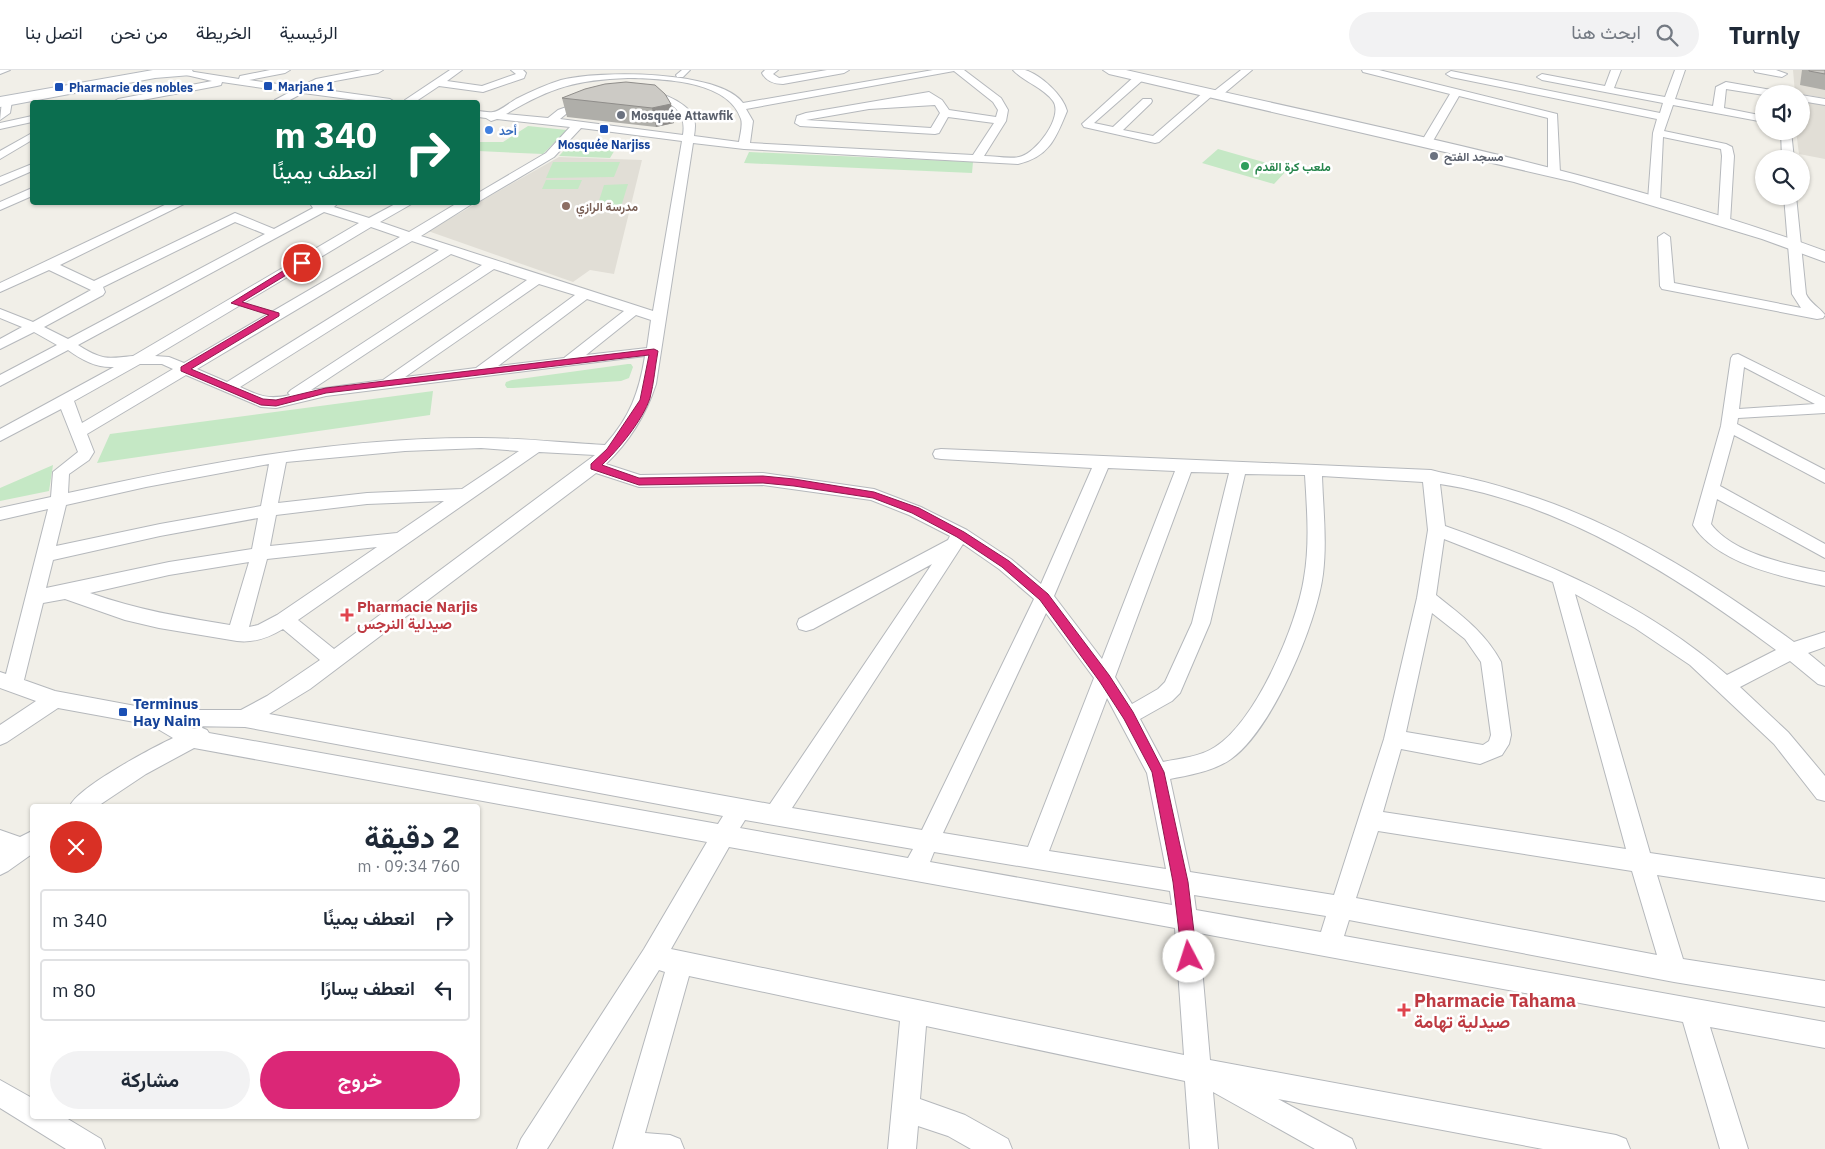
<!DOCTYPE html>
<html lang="ar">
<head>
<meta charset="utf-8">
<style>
	:root { --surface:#fff; --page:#f2f2f3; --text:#1f2937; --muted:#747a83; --line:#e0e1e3; --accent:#db2777 }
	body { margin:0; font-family:"IBM Plex Sans",Vazirmatn,sans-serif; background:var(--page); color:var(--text); direction:rtl; height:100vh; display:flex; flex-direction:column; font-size:19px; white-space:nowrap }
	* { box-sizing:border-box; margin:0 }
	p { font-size:16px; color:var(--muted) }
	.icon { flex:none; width:28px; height:28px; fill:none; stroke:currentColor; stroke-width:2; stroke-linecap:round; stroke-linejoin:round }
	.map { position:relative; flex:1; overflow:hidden; direction:ltr }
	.side { position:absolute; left:30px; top:734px; width:450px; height:315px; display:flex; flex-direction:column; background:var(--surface); border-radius:5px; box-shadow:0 1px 4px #0004; direction:rtl }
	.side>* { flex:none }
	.hud { position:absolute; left:30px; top:30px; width:450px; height:105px; border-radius:5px; box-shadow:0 1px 4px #0004; direction:rtl; background:#0b6e4f; color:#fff; overflow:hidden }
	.fabs { position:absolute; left:1755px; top:15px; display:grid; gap:10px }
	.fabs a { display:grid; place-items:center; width:55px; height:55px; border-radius:50%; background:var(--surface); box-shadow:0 1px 4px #0004; font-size:25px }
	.pin { position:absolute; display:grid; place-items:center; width:42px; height:42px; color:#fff; margin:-21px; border:2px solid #fff; border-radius:50%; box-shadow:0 1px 5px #0007 }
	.me { position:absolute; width:55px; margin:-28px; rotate:355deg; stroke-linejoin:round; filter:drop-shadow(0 0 4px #0008) }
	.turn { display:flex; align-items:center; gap:18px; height:105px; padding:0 20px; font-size:22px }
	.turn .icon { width:65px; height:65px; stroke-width:2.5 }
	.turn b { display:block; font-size:35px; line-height:42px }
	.round { display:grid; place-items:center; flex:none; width:52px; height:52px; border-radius:26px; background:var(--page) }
	.summary { display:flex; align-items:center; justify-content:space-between; height:85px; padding:0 20px }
	h1 { font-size:30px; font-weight:700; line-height:38px }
	.primary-button { display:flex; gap:10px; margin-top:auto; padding:10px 20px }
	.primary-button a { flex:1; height:58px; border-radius:30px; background:var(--accent); color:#fff; font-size:20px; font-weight:700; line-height:58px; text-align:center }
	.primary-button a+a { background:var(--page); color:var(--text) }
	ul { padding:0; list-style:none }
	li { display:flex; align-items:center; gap:15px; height:62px; margin:0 10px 8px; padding:0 10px; border:2px solid var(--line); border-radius:5px }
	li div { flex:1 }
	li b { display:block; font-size:19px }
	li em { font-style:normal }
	header { display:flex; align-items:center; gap:30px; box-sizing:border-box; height:70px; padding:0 25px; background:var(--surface); border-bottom:1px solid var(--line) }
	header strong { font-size:24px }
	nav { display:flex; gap:28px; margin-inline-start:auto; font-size:18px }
	.search { width:350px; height:45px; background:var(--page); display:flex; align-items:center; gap:12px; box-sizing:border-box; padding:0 18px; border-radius:28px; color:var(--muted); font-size:19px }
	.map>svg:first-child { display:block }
	.education { fill:#e1ded6 }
	.green { fill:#c5e8c5 }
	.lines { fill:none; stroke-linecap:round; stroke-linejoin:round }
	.pedestrian-casing { stroke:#b5b8bc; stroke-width:2 }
	.minor-casing { stroke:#b5b8bc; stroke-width:2 }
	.tertiary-casing { stroke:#b5b8bc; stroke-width:2 }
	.secondary-casing { stroke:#b6babf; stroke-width:2 }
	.pedestrian { fill:#fff; fill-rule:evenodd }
	.minor { fill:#fff; fill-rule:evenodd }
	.tertiary { fill:#fff; fill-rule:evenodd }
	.secondary { fill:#fff; fill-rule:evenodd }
	.wall { fill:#afaea9 }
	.shaded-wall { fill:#8f8d8a }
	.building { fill:#cccac5; stroke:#8f8d8a }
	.route { fill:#db2777; stroke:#8e194d }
	.transit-dot { fill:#1a4fb4; stroke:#fff; stroke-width:2 }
	.worship-dot { fill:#6b7280; stroke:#fff; stroke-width:2 }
	.shop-dot { fill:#3f7fe0; stroke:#fff; stroke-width:2 }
	.leisure-dot { fill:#2e9e5b; stroke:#fff; stroke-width:2 }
	.education-dot { fill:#8d6e63; stroke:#fff; stroke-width:2 }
	.health-dot { fill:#e0444e; stroke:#fff; stroke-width:2 }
	.labels { text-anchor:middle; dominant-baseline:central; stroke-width:5; stroke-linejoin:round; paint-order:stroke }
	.far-transit-label { font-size:12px; font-weight:bold; fill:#164399; stroke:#fff; text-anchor:start }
	.far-worship-label { font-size:12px; font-weight:bold; fill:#5b616d; stroke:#fff; text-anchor:start }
	.far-shop-label { font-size:12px; font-weight:bold; fill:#366cbe; stroke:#fff; text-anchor:start }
	.far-leisure-label { font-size:12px; font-weight:bold; fill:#27864d; stroke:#fff; text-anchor:start }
	.far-education-label { font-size:12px; font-weight:bold; fill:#785e54; stroke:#fff; text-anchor:start }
	.health-label { font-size:15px; font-weight:bold; fill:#be3a42; stroke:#fff; text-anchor:start }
	.transit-label { font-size:15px; font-weight:bold; fill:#164399; stroke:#fff; text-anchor:start }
	.near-health-label { font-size:18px; font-weight:bold; fill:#be3a42; stroke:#fff; text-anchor:start }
</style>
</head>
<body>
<header>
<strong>Turnly</strong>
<div class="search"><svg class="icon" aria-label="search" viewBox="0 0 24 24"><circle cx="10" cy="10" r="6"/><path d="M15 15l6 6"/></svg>ابحث هنا</div>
<nav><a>الرئيسية</a><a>الخريطة</a><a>من نحن</a><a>اتصل بنا</a></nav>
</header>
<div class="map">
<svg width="1825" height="1079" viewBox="0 0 1825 1079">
	<rect width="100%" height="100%" fill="#f1efe8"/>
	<path class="education" d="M 1793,0 L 1825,0 L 1825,28 L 1795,23 Z
		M 1801,30 L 1825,34 L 1825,89 L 1799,84 L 1796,61 L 1801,61 Z
		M 559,87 L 642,90 L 614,204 L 590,200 L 573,212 L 428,161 Z"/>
	<path class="green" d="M 528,56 L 567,60 L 543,84 L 478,81 L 478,72 L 503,72 Z
		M 581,73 L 619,73 L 610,88 L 559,86 L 569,75 Z
		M 1218,79 L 1288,99 L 1274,114 L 1202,93 Z
		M 749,82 L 973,92 L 972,103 L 744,93 Z
		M 553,92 L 620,92 L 614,107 L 546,108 Z
		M 546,110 L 582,110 L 578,119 L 542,119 Z
		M 628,114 L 621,137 L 597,137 L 604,115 Z
		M 628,294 L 631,294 L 633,297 L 629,308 L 621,311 L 513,318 L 507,318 L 505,315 L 506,312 L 512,310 Z
		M 433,321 L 430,345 L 97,393 L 110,364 Z
		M 53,395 L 49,421 L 0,431 L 0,418 Z"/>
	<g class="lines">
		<defs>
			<path id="pedestrian" d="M 682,0 L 690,0 L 683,7 L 677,7 L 676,5 Z"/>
			<path id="minor" d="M 0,0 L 10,0 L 0,4 Z
				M 182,0 L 239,9 L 240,6 L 270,0 L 290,0 L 285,3 L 249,10 L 300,17 L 316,9 L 362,0 L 383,0 L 378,3 L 319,14 L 312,18 L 390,29 L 395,32 L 371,32 L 303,23 L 286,32 L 274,32 L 275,30 L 290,22 L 222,12 L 221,15 L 217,16 L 132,32 L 113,32 L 118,29 L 212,11 L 182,4 Z
				M 450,0 L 462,0 L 447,11 L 482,16 L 516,4 L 511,0 L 523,0 L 526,3 L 524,8 L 483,22 L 439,16 L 415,32 L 404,32 L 405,30 Z
				M 765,0 L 778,0 L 773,4 L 779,8 L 827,0 L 849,0 L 844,3 L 783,14 C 774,14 766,11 762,3 Z
				M 933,0 L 964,0 L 1001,28 L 1008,40 L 1006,51 L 984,86 C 995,86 1008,89 1019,87 C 1036,84 1064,46 1053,31 C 1043,17 1024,12 1013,0 C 1017,0 1022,0 1025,0 C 1041,5 1063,25 1067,41 C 1056,68 1049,87 1018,94 L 744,79 L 693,73 L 656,314 C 646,345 628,373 606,394 L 640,405 L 763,403 L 874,419 L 921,437 L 967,460 L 1011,489 L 1041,514 L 1092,398 L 941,389 L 935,388 L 933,384 L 935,380 L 941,379 L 1431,400 C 1444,404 1458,405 1472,409 C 1494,414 1516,421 1537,428 C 1631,460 1715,515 1794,572 L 1825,562 L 1825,577 L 1808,583 L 1825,597 L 1825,616 L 1818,614 L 1790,591 L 1740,617 L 1788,662 L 1825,706 L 1825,731 L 1817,729 L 1774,674 L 1690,595 L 1635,558 L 1575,524 L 1650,783 L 1825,809 L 1825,831 L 1657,805 L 1683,889 L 1825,911 L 1825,937 L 1674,912 L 1349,850 L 1344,866 L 1825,952 L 1825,978 L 1710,957 L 1748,1079 L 1720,1079 L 1683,952 L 1199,863 L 1210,990 L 1616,1065 L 1626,1069 L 1630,1079 L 1543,1079 L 1278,1029 L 1352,1069 L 1356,1079 L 1315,1079 L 1213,1022 L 1218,1079 L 1190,1079 L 1185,1011 L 926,956 L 920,1029 L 965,1045 L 1008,1069 L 1012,1079 L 971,1079 L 948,1066 L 918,1056 L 916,1079 L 888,1079 L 900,951 L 689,906 L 645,1063 L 670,1065 L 680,1069 L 684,1079 L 613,1079 L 665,902 L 659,900 L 547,1079 L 517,1079 L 521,1069 L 644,879 L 707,772 L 194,678 L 146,704 L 98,736 L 70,736 C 78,717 152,678 173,668 L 151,655 L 58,638 L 7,672 L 0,675 L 0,655 L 36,631 L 0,618 L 0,602 L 6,604 L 48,439 L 0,450 L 0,438 L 51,427 L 53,402 L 78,382 L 61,339 L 0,371 L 0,359 L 114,297 C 96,298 82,290 68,280 L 0,316 L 0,305 L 57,275 L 34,262 L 0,279 L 0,269 L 22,257 L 0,248 L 0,239 L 33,252 L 91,220 L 49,200 L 0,222 L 0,213 L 171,132 L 188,132 L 60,195 L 94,211 L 235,143 L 274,159 L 313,138 L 311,135 L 313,132 L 339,132 L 334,137 L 369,148 L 399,132 L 415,132 L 380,152 L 409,162 L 459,132 L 475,132 L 421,166 L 653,241 L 682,71 L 581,58 L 554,87 L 478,132 L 478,123 L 546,83 L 570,57 L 497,49 L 491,51 L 486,48 L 478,47 L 478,41 C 482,41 488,43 493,42 C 500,41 509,33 516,29 C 530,22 545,15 561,10 C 599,0 719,0 743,33 ZM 954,1 L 993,32 L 998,40 L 996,47 L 949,40 L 942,30 L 929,22 L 806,43 L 797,46 L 795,53 L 800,56 L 935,64 L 939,63 L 948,47 L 994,53 L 973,85 L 750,73 L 753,51 L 746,39 ZM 628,8 C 663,9 728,10 741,49 C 743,55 740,65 739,72 L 694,66 C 695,59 696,53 693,46 C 687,32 651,15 639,26 C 644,30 651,29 658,30 C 677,34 686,46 683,65 L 560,49 L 566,44 L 593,34 L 594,32 L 589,29 L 558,40 L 548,48 L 506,44 C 552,17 576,10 628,8 ZM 935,35 L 940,43 L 931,58 L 806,50 L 869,39 ZM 324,142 L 359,153 L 133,286 C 106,289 102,290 78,275 ZM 235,152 L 265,164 L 68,269 L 44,257 L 103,225 L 105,222 L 103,217 ZM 371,157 L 400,167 L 184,293 L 169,287 L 155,286 ZM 412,171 L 439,180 L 227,312 L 197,299 ZM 451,184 L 482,195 L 291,320 L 288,323 L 290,325 C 268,330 260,326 240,317 ZM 494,199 L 527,210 L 383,310 L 311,320 ZM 539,214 L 575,225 L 476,298 L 405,307 ZM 587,229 L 624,241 L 564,288 L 498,296 ZM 636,245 L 651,250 L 647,278 L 586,285 ZM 645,286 C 639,323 630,347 605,375 C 563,373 523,368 481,368 C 341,367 203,393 68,423 L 69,404 L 89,390 L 94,382 L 87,364 L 186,305 L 261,337 L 276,338 L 326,326 ZM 140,294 L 162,294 L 173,299 L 82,353 L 74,331 ZM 481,378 L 519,381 L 462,419 L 367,423 L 278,433 L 286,392 L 405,381 ZM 539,382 L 595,385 L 334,579 L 298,550 ZM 269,394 L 261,436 L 160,454 L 56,476 L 66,435 L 146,417 ZM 1108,398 L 1175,401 L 1102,589 L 1054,526 ZM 1191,402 L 1229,403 L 1192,553 L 1165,612 L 1158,619 L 1132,634 L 1115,607 ZM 596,403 L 639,417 L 763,415 L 871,430 L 909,445 L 950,466 L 948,470 L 799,549 L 797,554 L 799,559 L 806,561 L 813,559 L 932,494 L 770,734 L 269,644 L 310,619 ZM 1245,404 L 1305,405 C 1307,439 1310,474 1304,508 C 1297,555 1256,651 1215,677 C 1200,687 1181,688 1163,692 L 1140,649 L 1172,631 L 1180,623 L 1210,553 ZM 1322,406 L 1423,412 L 1428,460 L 1417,528 L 1384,669 L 1334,825 L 1190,802 L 1170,709 C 1190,705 1214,701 1231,689 C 1272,660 1317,553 1323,504 C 1327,471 1323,438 1322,406 ZM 1440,414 C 1561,432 1680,508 1776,580 L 1727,605 C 1646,534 1546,492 1445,456 ZM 444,431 L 397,463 L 270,476 L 276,445 L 367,434 ZM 258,448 L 252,479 L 169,492 L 46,518 L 53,490 L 160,466 ZM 1444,469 L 1553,512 L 1626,779 L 1383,742 L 1401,679 L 1480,694 L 1502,685 L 1509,674 L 1511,665 L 1501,592 C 1485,562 1462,546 1436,525 ZM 963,474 L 999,499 L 1034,529 L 922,760 L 792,738 ZM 377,477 L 277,545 L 258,555 L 249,557 L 267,489 ZM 249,492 L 230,555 C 181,547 138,540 90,523 L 169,505 ZM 65,529 L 125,550 L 159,558 L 237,571 C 254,573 268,568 283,559 L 320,590 L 267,626 L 241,640 L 157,640 L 55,621 L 24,610 L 43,533 ZM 1046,543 L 1094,608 L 1028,777 L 943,763 ZM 1432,543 L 1465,569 L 1481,592 L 1491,665 L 1489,671 L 1483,675 L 1406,662 ZM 1107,628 L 1147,703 L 1166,799 L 1049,781 ZM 188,656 L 245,657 L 723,746 L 718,754 L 209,663 L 207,660 L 200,657 L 194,659 ZM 745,750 L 913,779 L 908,788 L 740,758 ZM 1378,761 L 1632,801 L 1657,885 L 1356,828 ZM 729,777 L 1175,858 L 1184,985 L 671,879 ZM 934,782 L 1170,821 L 1172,835 L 930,792 ZM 1194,825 L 1326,846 L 1321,862 L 1196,840 Z
				M 1241,0 L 1252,0 L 1221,26 L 1213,25 L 1159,72 L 1155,73 L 1084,57 L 1082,54 L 1136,5 L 1144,5 L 1144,9 L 1094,53 L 1113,57 L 1143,29 L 1151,29 L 1152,31 L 1151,33 L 1123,60 L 1153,66 L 1205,21 L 1213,22 Z
				M 1362,0 L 1379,0 L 1557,44 L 1560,103 L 1554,106 L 1548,103 L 1548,48 L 1459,26 L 1430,76 L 1422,76 L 1420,74 L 1450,24 L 1363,2 Z
				M 1611,0 L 1621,0 L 1614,18 L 1665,27 L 1675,0 L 1685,0 L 1675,29 L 1713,36 L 1716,17 L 1726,12 L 1783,22 L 1784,24 L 1764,25 L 1726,19 L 1724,38 L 1764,46 L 1764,52 L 1673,35 L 1664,61 L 1726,74 L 1732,77 L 1734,86 L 1730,152 L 1728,155 L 1720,155 L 1718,152 L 1722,86 L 1721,79 L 1663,67 L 1660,130 L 1654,134 L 1650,133 L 1648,130 L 1653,63 L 1657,49 L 1451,7 L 1446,4 L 1451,1 L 1660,43 L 1663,33 L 1542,10 L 1537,7 L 1542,4 L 1605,16 Z
				M 1754,0 L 1776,0 L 1787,4 L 1782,7 L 1755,2 Z
				M 1801,25 L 1825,29 L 1825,35 L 1801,31 Z
				M 7,28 L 12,31 L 10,43 L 0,50 L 2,31 Z
				M 32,46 L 32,52 L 0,59 L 0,53 Z
				M 1781,61 L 1791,61 L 1794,89 L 1782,89 Z
				M 32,63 L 32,70 L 0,89 L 0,81 Z
				M 32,94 L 32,101 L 0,115 L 0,107 Z
				M 32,118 L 32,126 L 0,140 L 0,132 Z
				M 1784,126 L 1796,126 L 1806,224 C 1810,233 1819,237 1825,245 L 1823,248 L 1817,249 L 1662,219 L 1660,216 L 1658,167 L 1664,163 L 1670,167 L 1674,213 L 1801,238 L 1792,224 Z
				M 1738,284 L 1825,327 L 1825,343 L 1738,348 L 1737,354 L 1825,400 L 1825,413 L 1734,365 L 1720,416 L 1825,474 L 1825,488 L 1717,429 L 1711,454 C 1733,484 1790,495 1825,502 L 1825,516 C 1783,507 1717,494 1693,455 L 1721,356 L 1731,288 L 1733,285 ZM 1744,297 L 1815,334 L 1739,339 Z
				M 0,760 L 20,767 L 32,761 L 32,784 L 8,801 L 0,805 Z
				M 0,1010 L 32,1028 L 32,1046 L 63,1046 L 101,1069 L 105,1079 L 66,1079 L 0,1038 Z"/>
			<path id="tertiary" d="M 1103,0 L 1126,0 C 1360,54 1599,99 1825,181 L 1825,192 L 1762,169 L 1574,112 L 1109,4 Z"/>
			<path id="secondary" d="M 153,0 L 192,0 L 193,2 L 191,5 L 155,8 L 0,37 L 0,27 Z"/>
		</defs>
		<use href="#pedestrian" class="pedestrian-casing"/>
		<use href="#minor" class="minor-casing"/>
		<use href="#tertiary" class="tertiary-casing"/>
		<use href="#secondary" class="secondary-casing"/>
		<use href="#pedestrian" class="pedestrian"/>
		<use href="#minor" class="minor"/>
		<use href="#tertiary" class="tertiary"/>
		<use href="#secondary" class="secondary"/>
	</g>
	<path class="wall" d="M 1802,0 L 1825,0 L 1825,20 L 1800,15 Z
		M 562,28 L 671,34 L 674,53 L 656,57 L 567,47 Z"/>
	<path class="shaded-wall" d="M 671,34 L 674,53 L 656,57 L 652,38 Z"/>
	<path class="building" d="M 1809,0 L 1825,0 L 1825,4 L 1809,1 Z
		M 626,12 L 655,15 L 665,24 L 671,34 L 652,38 L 562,28 L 585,19 L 605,14 Z"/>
	<path class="route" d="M 299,191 L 306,193 L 242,232 L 279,243 L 279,246 L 191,299 L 263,329 L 276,330 L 326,318 L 654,279 L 658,281 C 655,297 654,313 650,328 C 643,350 618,380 602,395 L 639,408 L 763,406 L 794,409 L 874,422 L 919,438 L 964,462 L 1009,491 L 1048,524 L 1109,605 L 1133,642 L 1164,702 L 1188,812 L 1197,887 L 1194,892 L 1189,894 L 1184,892 L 1182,887 L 1173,812 L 1152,702 L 1124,649 L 1100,612 L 1040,530 L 1002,497 L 957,467 L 912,443 L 873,428 L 794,416 L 763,413 L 639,415 L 591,399 L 591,394 L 607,379 L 640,330 L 649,285 L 326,323 L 276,336 L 261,335 L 181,301 L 181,297 L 269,245 L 231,233 Z"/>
	<g class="transit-dot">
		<rect x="263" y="11" width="10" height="10" rx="2.5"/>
		<rect x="54" y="12" width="10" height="10" rx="2.5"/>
		<rect x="599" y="54" width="10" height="10" rx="2.5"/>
		<rect x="118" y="637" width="10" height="10" rx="2.5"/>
	</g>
	<g class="worship-dot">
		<circle cx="621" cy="45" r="5"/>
		<circle cx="1434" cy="86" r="5"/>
	</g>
	<circle class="shop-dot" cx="489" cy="60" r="5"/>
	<circle class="leisure-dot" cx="1245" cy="96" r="5"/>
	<circle class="education-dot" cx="566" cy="136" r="5"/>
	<g class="health-dot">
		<path d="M344.5 537.5h5v5h5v5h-5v5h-5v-5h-5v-5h5z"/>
		<path d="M1401.5 932.5h5v5h5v5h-5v5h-5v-5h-5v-5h5z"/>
	</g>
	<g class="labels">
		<g class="far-transit-label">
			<text x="278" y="16">Marjane 1</text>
			<text x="69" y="17">Pharmacie des nobles</text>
			<text x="604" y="74" text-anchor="middle">Mosquée Narjiss</text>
		</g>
		<g class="far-worship-label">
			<text x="631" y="45">Mosquée Attawfik</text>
			<text x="1444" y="86">مسجد الفتح</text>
		</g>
		<g class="far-shop-label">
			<text x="499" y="60">أحد</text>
		</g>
		<g class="far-leisure-label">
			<text x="1255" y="96">ملعب كرة القدم</text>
		</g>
		<g class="far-education-label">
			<text x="576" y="136">مدرسة الرازي</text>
		</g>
		<g class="health-label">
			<text x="357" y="536">Pharmacie Narjis<tspan x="357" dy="17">صيدلية النرجس</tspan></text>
		</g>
		<g class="transit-label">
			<text x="133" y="633">Terminus<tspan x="133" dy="17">Hay Naim</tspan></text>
		</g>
		<g class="near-health-label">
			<text x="1414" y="930">Pharmacie Tahama<tspan x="1414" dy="21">صيدلية تهامة</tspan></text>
		</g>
	</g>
</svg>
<div class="fabs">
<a><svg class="icon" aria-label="sound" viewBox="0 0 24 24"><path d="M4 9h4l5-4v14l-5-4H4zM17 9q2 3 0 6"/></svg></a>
<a><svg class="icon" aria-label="search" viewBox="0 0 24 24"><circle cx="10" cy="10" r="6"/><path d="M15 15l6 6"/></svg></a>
</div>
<div class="pin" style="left:302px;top:193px;background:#d93025"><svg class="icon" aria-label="arrive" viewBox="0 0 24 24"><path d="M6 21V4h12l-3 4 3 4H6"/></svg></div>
<svg class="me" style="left:1189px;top:887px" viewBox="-20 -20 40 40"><circle r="19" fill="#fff"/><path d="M0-13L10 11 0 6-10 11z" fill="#db2777"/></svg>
<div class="hud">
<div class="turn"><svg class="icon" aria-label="right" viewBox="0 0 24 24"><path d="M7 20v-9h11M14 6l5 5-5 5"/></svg><div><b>340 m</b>انعطف يمينًا</div></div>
</div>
<section class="side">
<div class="summary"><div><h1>2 دقيقة</h1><p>760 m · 09:34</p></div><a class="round" style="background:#d93025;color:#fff"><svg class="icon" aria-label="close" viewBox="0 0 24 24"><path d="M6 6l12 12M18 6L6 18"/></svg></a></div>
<ul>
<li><svg class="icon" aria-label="right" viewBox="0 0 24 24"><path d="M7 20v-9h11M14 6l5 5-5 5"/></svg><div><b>انعطف يمينًا</b></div><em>340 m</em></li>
<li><svg class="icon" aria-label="left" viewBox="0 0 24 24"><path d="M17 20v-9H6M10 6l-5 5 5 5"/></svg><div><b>انعطف يسارًا</b></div><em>80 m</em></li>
</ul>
<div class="primary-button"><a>خروج</a><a>مشاركة</a></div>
</section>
</div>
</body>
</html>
